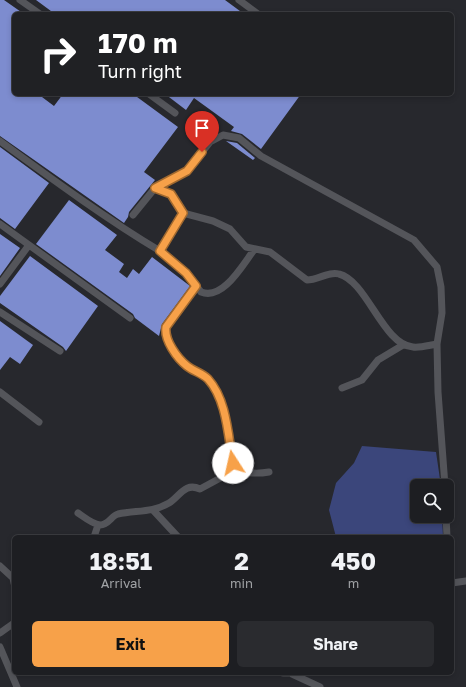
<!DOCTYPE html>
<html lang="en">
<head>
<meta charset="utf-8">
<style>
	:root { --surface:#1d1e22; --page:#2a2b2f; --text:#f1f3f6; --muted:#a0a2a5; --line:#3b3c40; --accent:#f7a149 }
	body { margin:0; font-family:"Golos Text",sans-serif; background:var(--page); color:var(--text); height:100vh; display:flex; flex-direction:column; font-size:15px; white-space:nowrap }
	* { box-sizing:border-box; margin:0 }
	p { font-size:13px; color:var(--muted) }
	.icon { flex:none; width:22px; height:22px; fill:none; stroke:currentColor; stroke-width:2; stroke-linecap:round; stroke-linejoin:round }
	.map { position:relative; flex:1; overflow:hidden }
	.sheet { position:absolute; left:12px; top:535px; width:442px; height:140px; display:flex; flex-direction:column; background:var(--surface); border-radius:6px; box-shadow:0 2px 6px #0003,0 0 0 1px var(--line) }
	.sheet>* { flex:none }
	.top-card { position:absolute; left:12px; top:12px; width:442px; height:84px; border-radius:6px; box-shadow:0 2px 6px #0003,0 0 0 1px var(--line); background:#202124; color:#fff; overflow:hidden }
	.tools { position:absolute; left:410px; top:479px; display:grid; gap:8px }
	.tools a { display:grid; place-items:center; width:44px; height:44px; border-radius:6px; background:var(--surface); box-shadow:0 2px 6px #0003,0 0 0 1px var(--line); font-size:20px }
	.pin { position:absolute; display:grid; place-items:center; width:34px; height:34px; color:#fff; margin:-41px -17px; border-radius:50% 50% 50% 0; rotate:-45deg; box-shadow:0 0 4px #0007 }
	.pin .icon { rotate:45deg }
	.me { position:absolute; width:44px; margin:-22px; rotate:350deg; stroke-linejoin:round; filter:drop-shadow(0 0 3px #0008) }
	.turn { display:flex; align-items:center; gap:14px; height:84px; padding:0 20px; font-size:18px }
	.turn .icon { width:52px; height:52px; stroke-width:2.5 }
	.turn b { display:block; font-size:28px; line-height:34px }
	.eta { display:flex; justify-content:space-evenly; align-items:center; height:68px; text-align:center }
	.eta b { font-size:24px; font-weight:700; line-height:28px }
	.button { display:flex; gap:8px; margin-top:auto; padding:8px 20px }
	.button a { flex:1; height:46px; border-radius:6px; background:var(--accent); color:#111; font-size:16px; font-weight:700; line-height:46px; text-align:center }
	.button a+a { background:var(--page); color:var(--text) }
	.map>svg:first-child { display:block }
	.green { fill:#3b467b }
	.building { fill:#7d8ccf }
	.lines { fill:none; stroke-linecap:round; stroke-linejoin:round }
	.minor { stroke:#54555a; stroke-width:7 }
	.route-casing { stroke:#a1692f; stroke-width:10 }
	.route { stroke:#f7a149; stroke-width:7 }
</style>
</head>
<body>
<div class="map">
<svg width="466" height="687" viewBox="0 0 466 687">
	<rect width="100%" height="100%" fill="#27282d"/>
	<path class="green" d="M 362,446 L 436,452 L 441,486 L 417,486 L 417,516 L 442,516 L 443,537 L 336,537 L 329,510 L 336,483 L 354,463 Z"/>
	<path class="building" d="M 0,0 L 4,0 L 24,14 L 14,14 L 14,94 L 44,94 L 42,97 L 54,106 L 63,94 L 133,94 L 178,127 L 144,172 L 155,180 L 129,212 L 128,217 L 124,223 L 0,136 Z
		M 36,0 L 225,0 L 244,14 L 55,14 Z
		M 165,94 L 301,94 L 261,149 L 242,134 L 231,131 L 234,127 L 194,98 L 186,110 Z
		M 226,141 L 237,143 L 255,158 L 253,160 Z
		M 0,147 L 49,183 L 15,229 L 0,218 Z
		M 69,200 L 117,235 L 105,250 L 124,264 L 119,272 L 127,278 L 133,269 L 139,274 L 152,257 L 190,286 L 162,324 L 159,336 L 135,318 L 133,314 L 36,244 Z
		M 0,234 L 20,248 L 0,276 Z
		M 30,256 L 98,306 L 66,351 L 63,347 L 0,303 L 0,296 Z
		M 0,321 L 33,345 L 20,364 L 10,357 L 0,370 Z"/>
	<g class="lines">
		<path class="minor" d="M 20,0 L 40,14
			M 239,0 L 258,14
			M 149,94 L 175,113
			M 0,141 C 52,179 105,218 160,251 L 183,213
			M 155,188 L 171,194 L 183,213 L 213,221 L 230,229 L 246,247 L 270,252 L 307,280 C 318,280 329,271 339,274 C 367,281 383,345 413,347 C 420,348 430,345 437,344
			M 133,215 L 155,188 L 187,171 L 210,142 L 223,135 L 239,138 L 261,156 L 414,240 L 437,267 L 441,287 L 442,313 L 437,344 L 438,392 L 445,486
			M 0,224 L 130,318
			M 160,251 L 186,273 L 201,292 C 223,301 243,264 254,250
			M 0,284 L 29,245
			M 196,286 L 166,327 C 164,340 177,358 187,366 C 193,371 202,373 208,379 C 227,400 228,436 233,463 C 241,475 257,474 269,472
			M 0,312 L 60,351
			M 342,388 L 362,380 L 378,360 L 403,345
			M 0,392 L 39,422
			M 153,510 L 178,537
			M 78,513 C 84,517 92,524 100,525 C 109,525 111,516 118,514 C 136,510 152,513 169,503 C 180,496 185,482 200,489 L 237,469
			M 446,516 L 447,537
			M 94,537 L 98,525
			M 0,566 L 13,578 L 14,583
			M 452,583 L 466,581
			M 0,633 L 14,623
			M 0,647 L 17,687
			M 283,673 L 293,673
			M 292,674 L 320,687"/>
	</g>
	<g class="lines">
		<defs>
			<path id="route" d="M 202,152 L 187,171 L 155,188 L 171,194 L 183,213 L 160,251 L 186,273 L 196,286 L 166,327 C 164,340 177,358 187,366 C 193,371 202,373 208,379 C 227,400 228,436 233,463"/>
		</defs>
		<use href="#route" class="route-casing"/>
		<use href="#route" class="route"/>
	</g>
</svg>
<div class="tools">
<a><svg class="icon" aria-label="search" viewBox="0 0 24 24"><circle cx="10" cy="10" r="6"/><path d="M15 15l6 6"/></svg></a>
</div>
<div class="pin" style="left:202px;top:152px;background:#d93025"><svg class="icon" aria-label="arrive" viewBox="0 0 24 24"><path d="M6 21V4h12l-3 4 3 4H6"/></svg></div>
<svg class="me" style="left:233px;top:463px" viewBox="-20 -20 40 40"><circle r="19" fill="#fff"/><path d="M0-13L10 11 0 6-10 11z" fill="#f7a149"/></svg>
<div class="top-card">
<div class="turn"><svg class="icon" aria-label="right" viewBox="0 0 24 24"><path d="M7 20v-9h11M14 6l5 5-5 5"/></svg><div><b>170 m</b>Turn right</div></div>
</div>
<section class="sheet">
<div class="eta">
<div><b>18:51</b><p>Arrival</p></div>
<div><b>2</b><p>min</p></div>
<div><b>450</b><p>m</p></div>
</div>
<div class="button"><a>Exit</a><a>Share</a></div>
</section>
</div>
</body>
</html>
